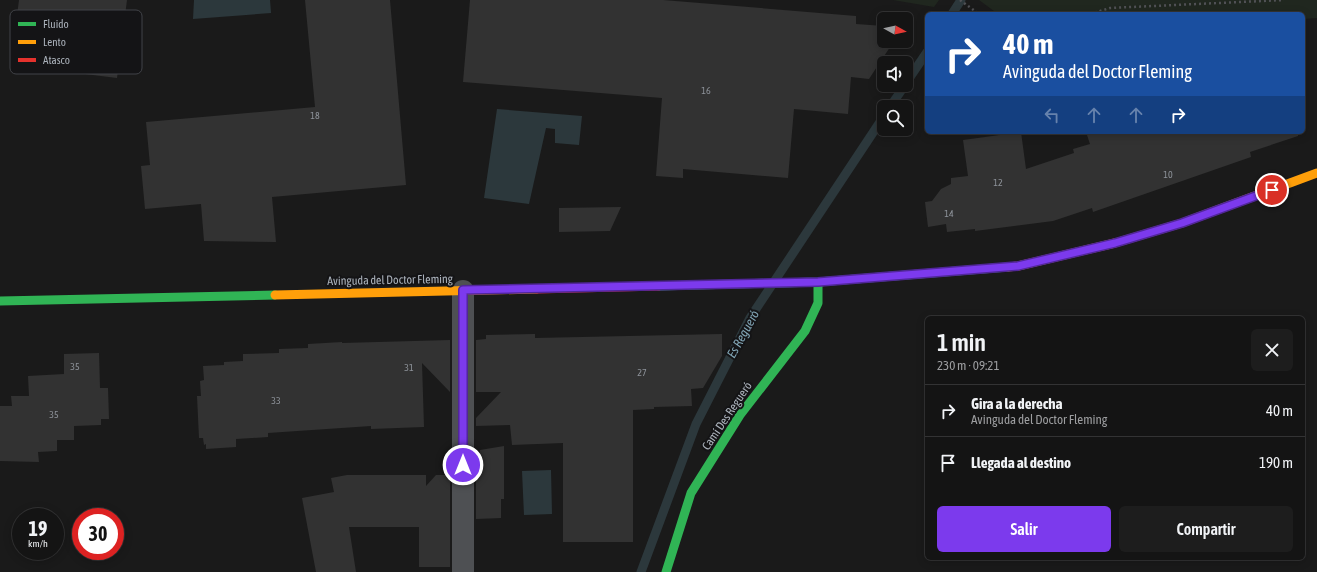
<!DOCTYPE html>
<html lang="es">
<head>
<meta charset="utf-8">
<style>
	:root { --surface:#141414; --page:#1d1d1d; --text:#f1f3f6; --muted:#9d9ea0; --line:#333334; --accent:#7c3aed }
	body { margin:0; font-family:"Asap Condensed",sans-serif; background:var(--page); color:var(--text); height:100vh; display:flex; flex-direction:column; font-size:15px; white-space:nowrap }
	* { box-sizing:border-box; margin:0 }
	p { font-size:13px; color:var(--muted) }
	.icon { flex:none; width:22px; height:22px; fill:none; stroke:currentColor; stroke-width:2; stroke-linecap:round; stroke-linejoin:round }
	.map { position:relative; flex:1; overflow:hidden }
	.details { position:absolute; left:925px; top:316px; width:380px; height:244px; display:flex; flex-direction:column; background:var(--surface); border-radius:6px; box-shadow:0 2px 10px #0003,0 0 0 1px var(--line) }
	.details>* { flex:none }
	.hud { position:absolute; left:925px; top:12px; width:380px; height:122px; border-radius:6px; box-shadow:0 2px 10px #0003,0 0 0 1px var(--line); background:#1a4fa0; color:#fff; overflow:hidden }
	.needle { width:26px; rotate:98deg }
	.controls { position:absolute; left:877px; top:12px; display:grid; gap:8px }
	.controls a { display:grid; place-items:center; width:36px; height:36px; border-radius:6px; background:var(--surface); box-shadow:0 2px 10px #0003,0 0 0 1px var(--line); font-size:20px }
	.speed { position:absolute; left:12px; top:508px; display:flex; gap:8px; font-size:20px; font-weight:700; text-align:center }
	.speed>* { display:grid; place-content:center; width:52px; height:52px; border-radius:50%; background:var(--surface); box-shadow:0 2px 10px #0003,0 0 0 1px var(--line); line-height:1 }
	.speed small { font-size:10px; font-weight:400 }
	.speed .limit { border:6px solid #d22; background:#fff; color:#111 }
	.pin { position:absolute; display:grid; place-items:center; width:34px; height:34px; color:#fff; margin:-17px; border:2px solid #fff; border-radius:50%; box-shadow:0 1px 4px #0007 }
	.me { position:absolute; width:44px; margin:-22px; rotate:0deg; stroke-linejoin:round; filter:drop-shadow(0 0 3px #0008) }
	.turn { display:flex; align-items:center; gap:14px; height:84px; padding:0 12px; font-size:18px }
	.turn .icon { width:52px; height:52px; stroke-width:2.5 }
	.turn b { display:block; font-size:28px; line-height:34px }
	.lanes { display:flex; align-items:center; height:38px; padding:0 12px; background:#0003; justify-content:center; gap:20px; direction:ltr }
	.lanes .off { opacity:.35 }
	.round { display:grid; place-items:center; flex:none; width:42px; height:42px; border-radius:6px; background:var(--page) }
	.headline { display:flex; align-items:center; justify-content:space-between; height:68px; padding:0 12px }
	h1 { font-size:24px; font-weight:600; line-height:30px }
	.cta { display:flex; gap:8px; margin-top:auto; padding:8px 12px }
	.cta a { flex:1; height:46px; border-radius:6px; background:var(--accent); color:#fff; font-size:16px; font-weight:600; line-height:46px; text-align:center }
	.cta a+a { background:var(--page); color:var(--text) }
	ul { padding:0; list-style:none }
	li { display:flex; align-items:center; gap:12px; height:52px; padding:0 12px; border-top:1px solid var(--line) }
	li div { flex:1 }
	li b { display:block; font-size:15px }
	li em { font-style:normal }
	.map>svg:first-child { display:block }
	.green { fill:#20271f }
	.water { fill:#2c383c }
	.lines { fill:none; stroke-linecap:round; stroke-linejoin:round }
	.stream { stroke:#2c383c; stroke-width:9 }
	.building { fill:#323232 }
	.path { stroke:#505155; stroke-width:2.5; stroke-dasharray:2 3; stroke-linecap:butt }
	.street { stroke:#4e5053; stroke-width:22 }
	.fast { stroke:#30b455; stroke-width:9 }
	.slow { stroke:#ff9f0a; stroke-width:9 }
	.jam { stroke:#e5322d; stroke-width:9 }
	.route-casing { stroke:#51269a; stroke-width:10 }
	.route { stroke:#7c3aed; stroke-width:7 }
	.labels { text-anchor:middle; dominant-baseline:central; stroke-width:4; stroke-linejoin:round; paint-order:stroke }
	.number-label { font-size:10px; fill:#8d9299 }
	.street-label { font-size:12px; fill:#abb2bb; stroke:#141416 }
	.water-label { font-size:13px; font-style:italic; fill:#82a6b6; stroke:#141416 }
	.key { fill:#141416; stroke:#414348; stroke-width:1 }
	.key-label { font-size:11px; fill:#abb2bb }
</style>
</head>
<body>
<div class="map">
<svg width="1317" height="572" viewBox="0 0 1317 572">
	<rect width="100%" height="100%" fill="#1a1a1a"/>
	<path class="green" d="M 893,0 L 939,0 L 934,7 Z
		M 979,0 L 1317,0 L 1317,18 L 1303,19 L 1303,14 L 998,14 Z"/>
	<path class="water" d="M 194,0 L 270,0 L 271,13 L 193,19 Z
		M 497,109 L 582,116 L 579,145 L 555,143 L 555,129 L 546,128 L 529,204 L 484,198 Z
		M 551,470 L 552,514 L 524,515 L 522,471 Z"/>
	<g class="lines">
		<path class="stream" d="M 952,14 L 961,0
			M 906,83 L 927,52
			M 890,107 L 905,85
			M 641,572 L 696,424 L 750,318 L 884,116"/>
	</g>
	<path class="building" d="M 19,0 L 127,0 L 117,78 L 77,73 L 83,35 L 54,32 L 54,28 L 16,23 Z
		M 305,0 L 390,0 L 406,185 L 272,197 L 276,242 L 204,241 L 201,204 L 145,209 L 141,166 L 150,165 L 146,122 L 315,107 Z
		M 470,0 L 663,0 L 856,16 L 856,24 L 884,26 L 884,41 L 894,41 L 869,79 L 851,77 L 848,114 L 794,109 L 788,178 L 683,169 L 683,178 L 656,176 L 662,98 L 463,82 Z
		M 1021,132 L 1026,169 L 1074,153 L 1073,149 L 1090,144 L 1086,132 L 1298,132 L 1298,136 L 1250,152 L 1251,157 L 1093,212 L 1092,208 L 1053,221 L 975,231 L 975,229 L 947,232 L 946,224 L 928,227 L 925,202 L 932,201 L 941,189 L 951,184 L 951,178 L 968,176 L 963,140 Z
		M 621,207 L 610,231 L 559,232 L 559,208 Z
		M 535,334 L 535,338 L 722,334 L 722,356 L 703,388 L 691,389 L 692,406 L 654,407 L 654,409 L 633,410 L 633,542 L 563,542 L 563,443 L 512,445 L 510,425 L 476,426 L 476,418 L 501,392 L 476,392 L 476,340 L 486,339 L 486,335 Z
		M 450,340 L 450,392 L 422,363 L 424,427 L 371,429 L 371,426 L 268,433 L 268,437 L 236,439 L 236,447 L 206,449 L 206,444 L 204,445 L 203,438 L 199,438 L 197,396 L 201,396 L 200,381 L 204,380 L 203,366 L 224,365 L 224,362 L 243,361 L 243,354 L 279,353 L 279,349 L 308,348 L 308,344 L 342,342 L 342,343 Z
		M 99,353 L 100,388 L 108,388 L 109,419 L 101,419 L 101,425 L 74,426 L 74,440 L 57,440 L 57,451 L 38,452 L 39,462 L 0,461 L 0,406 L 12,406 L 11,396 L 29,396 L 28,376 L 64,374 L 64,354 Z
		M 504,446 L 504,499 L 501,499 L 501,518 L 476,519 L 476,475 L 480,475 L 480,450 Z
		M 347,475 L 426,475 L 426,486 L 436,475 L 450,475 L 450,567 L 419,567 L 419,527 L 349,527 L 356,572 L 316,572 L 302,498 L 334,492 L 331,478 Z"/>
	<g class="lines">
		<path class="path" d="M 960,0 L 979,14
			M 1090,14 L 1110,8 L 1284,0"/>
		<path class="street" d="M 463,572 L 463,291"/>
		<path class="fast" d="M 659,286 L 818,282 L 1008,267
			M 0,301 L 275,295
			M 666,572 L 691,493 L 740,415 L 805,331 L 818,303 L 818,282"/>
		<path class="slow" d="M 1008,267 L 1018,266 L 1115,243 L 1182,223 L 1317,173
			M 275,295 L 537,289"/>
		<path class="jam" d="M 537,289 L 659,286"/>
	</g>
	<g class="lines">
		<defs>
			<path id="route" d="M 463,465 L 463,290 L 818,282 L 1018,266 L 1115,243 L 1182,223 L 1272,190"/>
		</defs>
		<use href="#route" class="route-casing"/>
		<use href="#route" class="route"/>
	</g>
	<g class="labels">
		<g class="number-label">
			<text x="706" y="90">16</text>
			<text x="315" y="115">18</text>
			<text x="1168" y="174">10</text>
			<text x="998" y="182">12</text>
			<text x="949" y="213">14</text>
			<text x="75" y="366">35</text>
			<text x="409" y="367">31</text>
			<text x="642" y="372">27</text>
			<text x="276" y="400">33</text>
			<text x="54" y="414">35</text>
		</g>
		<g class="street-label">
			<text transform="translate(390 280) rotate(-1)">Avinguda del Doctor Fleming</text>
			<text transform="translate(727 416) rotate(-56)">Camí Des Regueró</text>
		</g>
		<g class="water-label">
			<text transform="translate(743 334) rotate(-61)">Es Regueró</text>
		</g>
	</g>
	<rect x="10" y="10" width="132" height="64" rx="6" class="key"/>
	<rect x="18" y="22" width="18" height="4" fill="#30b455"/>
	<rect x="18" y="40" width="18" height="4" fill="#ff9f0a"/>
	<rect x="18" y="58" width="18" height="4" fill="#e5322d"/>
	<g class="key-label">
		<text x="43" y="28">Fluido</text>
		<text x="43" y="46">Lento</text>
		<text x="43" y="64">Atasco</text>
	</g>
</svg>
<div class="controls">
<a><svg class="needle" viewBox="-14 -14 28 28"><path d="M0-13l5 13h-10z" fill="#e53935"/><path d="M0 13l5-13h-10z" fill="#9d9ea0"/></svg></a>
<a><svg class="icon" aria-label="sound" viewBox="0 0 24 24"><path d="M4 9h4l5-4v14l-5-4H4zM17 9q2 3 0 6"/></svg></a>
<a><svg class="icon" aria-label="search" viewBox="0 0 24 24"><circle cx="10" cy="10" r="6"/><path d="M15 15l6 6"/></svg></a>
</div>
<div class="speed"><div>19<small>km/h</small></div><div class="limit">30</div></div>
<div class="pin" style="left:1272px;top:190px;background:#d93025"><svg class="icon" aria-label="arrive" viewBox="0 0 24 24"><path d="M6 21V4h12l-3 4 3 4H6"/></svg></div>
<svg class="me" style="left:463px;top:465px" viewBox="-20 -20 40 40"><circle r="17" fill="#7c3aed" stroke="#fff" stroke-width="3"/><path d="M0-11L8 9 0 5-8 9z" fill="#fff"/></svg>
<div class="hud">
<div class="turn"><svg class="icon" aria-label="right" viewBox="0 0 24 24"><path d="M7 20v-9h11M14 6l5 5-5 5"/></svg><div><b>40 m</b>Avinguda del Doctor Fleming</div></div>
<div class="lanes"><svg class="icon off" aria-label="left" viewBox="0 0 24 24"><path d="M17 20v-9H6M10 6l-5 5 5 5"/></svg><svg class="icon off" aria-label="ahead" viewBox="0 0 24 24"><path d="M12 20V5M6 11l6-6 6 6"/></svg><svg class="icon off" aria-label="ahead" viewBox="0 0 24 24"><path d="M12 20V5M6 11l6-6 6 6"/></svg><svg class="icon" aria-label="right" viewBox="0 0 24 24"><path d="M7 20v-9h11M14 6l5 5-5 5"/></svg></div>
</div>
<section class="details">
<div class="headline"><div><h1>1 min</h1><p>230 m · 09:21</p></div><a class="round"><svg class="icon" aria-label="close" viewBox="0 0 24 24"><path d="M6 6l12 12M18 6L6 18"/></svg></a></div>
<ul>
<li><svg class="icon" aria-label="right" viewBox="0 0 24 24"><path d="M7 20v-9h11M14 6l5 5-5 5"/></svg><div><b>Gira a la derecha</b><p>Avinguda del Doctor Fleming</p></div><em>40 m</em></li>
<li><svg class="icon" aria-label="arrive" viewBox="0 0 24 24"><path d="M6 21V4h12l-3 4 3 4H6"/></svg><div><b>Llegada al destino</b></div><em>190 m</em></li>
</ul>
<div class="cta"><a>Salir</a><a>Compartir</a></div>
</section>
</div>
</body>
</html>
